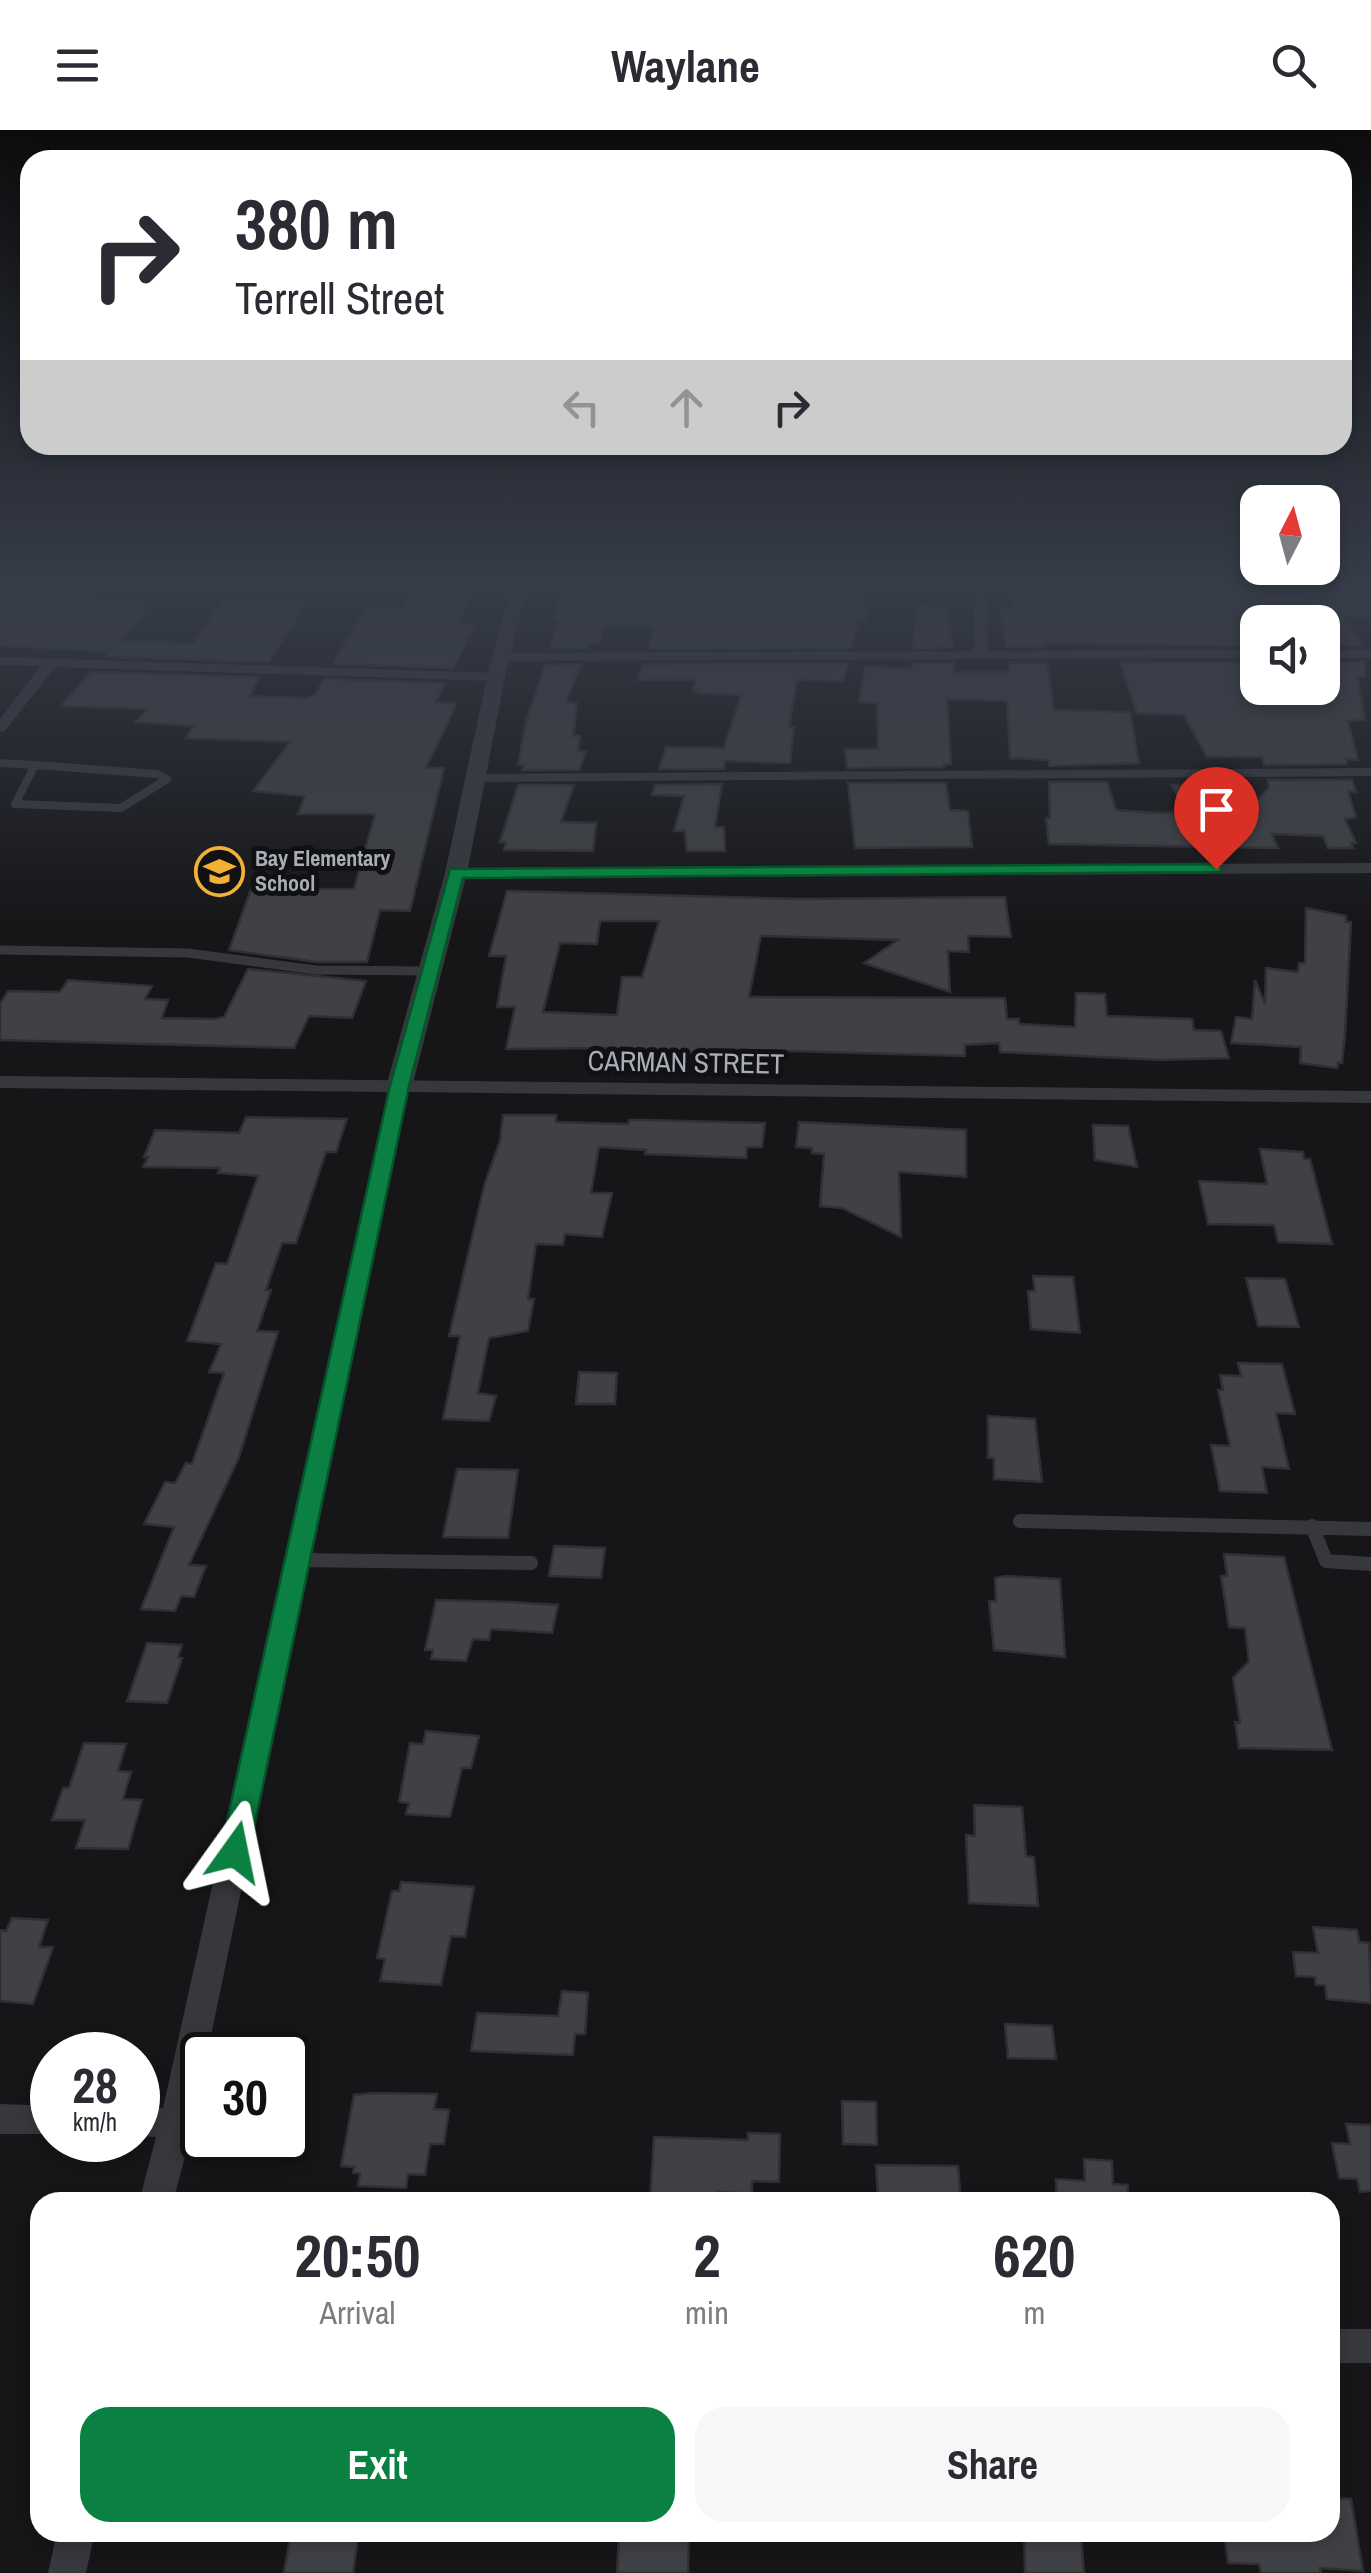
<!DOCTYPE html>
<html lang="en">
<head>
<meta charset="utf-8">
<style>
	:root { --surface:#fff; --page:#f7f7f7; --text:#2b2b33; --muted:#7c7c81; --accent:#0b8043 }
	body { margin:0; font-family:"Archivo Narrow",sans-serif; background:var(--page); color:var(--text); height:100vh; display:flex; flex-direction:column; font-size:38px; white-space:nowrap }
	* { box-sizing:border-box; margin:0 }
	p { font-size:32px; color:var(--muted) }
	.icon { flex:none; width:55px; height:55px; fill:none; stroke:currentColor; stroke-width:2; stroke-linecap:round; stroke-linejoin:round }
	.map { position:relative; flex:1; overflow:hidden }
	.sheet { position:absolute; left:30px; top:2062px; width:1310px; height:350px; display:flex; flex-direction:column; background:var(--surface); border-radius:30px; box-shadow:0 5px 15px #0003 }
	.sheet>* { flex:none }
	.guide { position:absolute; left:20px; top:20px; width:1332px; height:305px; border-radius:30px; box-shadow:0 5px 15px #0003; background:#fff; color:var(--text); overflow:hidden }
	.needle { width:65px; rotate:6deg }
	.controls { position:absolute; left:1240px; top:355px; display:grid; gap:20px }
	.controls a { display:grid; place-items:center; width:100px; height:100px; border-radius:20px; background:var(--surface); box-shadow:0 5px 15px #0003; font-size:50px }
	.speed { position:absolute; left:30px; top:1902px; display:flex; gap:20px; font-size:50px; font-weight:700; text-align:center }
	.speed>* { display:grid; place-content:center; width:130px; height:130px; border-radius:50%; background:var(--surface); box-shadow:0 5px 15px #0003; line-height:1 }
	.speed small { font-size:25px; font-weight:400 }
	.speed .limit { border:5px solid #111; border-radius:15px; background:#fff; color:#111 }
	.pin { position:absolute; display:grid; place-items:center; width:85px; height:85px; color:#fff; margin:-102px -42px; border-radius:50% 50% 50% 0; rotate:-45deg; box-shadow:0 0 10px #0007 }
	.pin .icon { rotate:45deg }
	.me { position:absolute; width:110px; margin:-55px; rotate:12deg; stroke-linejoin:round; filter:drop-shadow(0 0 8px #0008) }
	.turn { display:flex; align-items:center; gap:35px; height:210px; padding:0 50px; font-size:45px }
	.turn .icon { width:130px; height:130px; stroke-width:2.5 }
	.turn b { display:block; font-size:70px; line-height:85px }
	.lanes { display:flex; align-items:center; height:95px; padding:0 50px; background:#0003; justify-content:center; gap:50px; direction:ltr }
	.lanes .off { opacity:.35 }
	.eta { display:flex; justify-content:space-evenly; align-items:center; height:170px; text-align:center }
	.eta b { font-size:60px; font-weight:700; line-height:70px }
	.primary-button { display:flex; gap:20px; margin-top:auto; padding:20px 50px }
	.primary-button a { flex:1; height:115px; border-radius:30px; background:var(--accent); color:#fff; font-size:40px; font-weight:700; line-height:115px; text-align:center }
	.primary-button a+a { background:var(--page); color:var(--text) }
	header { display:flex; justify-content:space-between; align-items:center; height:130px; padding:0 50px; background:var(--surface); font-size:45px; font-weight:700 }
	.map>svg:first-child { display:block }
	.building { fill:#404145; stroke:#303034; stroke-width:2.5; fill-rule:evenodd }
	.lines { fill:none; stroke-linecap:round; stroke-linejoin:round }
	.service-far2 { stroke:#37383d; stroke-width:8 }
	.service-far1 { stroke:#37383d; stroke-width:9 }
	.service { stroke:#37383d; stroke-width:14 }
	.minor { fill:#37383d; fill-rule:evenodd }
	.tertiary { fill:#37383d; fill-rule:evenodd }
	.route { fill:#0b8043; stroke:#07532c; stroke-width:2.5 }
	.labels { text-anchor:middle; dominant-baseline:central; stroke-width:10; stroke-linejoin:round; paint-order:stroke }
	.far-poi-label { font-size:22px; font-weight:bold; fill:#a8adb8; stroke:#111113; text-anchor:start }
	.street-label { font-size:28px; fill:#a8adb8; stroke:#111113 }
</style>
</head>
<body>
<header><svg class="icon" aria-label="menu" viewBox="0 0 24 24"><path d="M4 6h16M4 12h16M4 18h16"/></svg>Waylane<svg class="icon" aria-label="search" viewBox="0 0 24 24"><circle cx="10" cy="10" r="6"/><path d="M15 15l6 6"/></svg></header>
<div class="map">
<svg width="1371" height="2443" viewBox="0 0 1371 2443">
	<rect width="100%" height="100%" fill="#161618"/>
	<path class="building" d="M 0,457 L 98,459 L 87,471 L 152,473 L 121,511 L 194,513 L 224,468 L 310,469 L 269,532 L 105,527 L 109,521 L 0,516 Z
		M 411,457 L 462,457 L 460,464 L 470,467 L 460,493 L 476,494 L 453,538 L 333,534 L 365,479 L 403,480 Z
		M 696,457 L 862,460 L 867,491 L 858,491 L 851,518 L 648,519 L 656,497 L 602,496 L 599,514 L 589,514 L 587,519 L 550,519 L 559,490 L 554,488 L 559,463 L 696,461 Z
		M 1010,457 L 1371,457 L 1371,488 L 1345,487 L 1363,516 L 1322,516 L 1322,488 L 1236,485 L 1248,516 L 1045,513 L 1045,517 L 1006,517 L 1000,480 L 1014,480 Z
		M 916,475 L 947,476 L 953,517 L 913,518 Z
		M 1120,532 L 1255,532 L 1258,558 L 1322,558 L 1322,532 L 1365,532 L 1365,547 L 1357,546 L 1365,590 L 1348,591 L 1358,630 L 1346,629 L 1347,634 L 1264,635 L 1263,627 L 1207,627 L 1184,585 L 1137,583 Z
		M 848,533 L 843,551 L 797,550 L 789,597 L 794,597 L 790,633 L 725,631 L 724,639 L 659,639 L 666,617 L 724,618 L 741,565 L 696,563 L 698,560 L 693,560 L 696,550 L 638,550 L 643,534 Z
		M 912,533 L 954,533 L 954,542 L 1010,542 L 1008,533 L 1047,533 L 1054,580 L 1130,582 L 1139,633 L 1049,636 L 1049,630 L 1010,628 L 1007,571 L 947,569 L 951,634 L 944,634 L 944,637 L 847,638 L 845,619 L 878,619 L 877,573 L 859,572 L 865,537 L 912,538 Z
		M 581,534 L 566,572 L 577,573 L 573,606 L 580,606 L 578,621 L 586,622 L 579,640 L 522,640 L 524,635 L 518,635 L 526,591 L 545,535 Z
		M 91,542 L 259,547 L 250,566 L 306,568 L 315,565 L 324,549 L 445,553 L 436,572 L 456,573 L 455,577 L 426,638 L 444,638 L 410,781 L 380,780 L 367,832 L 317,832 L 229,820 L 254,751 L 299,751 L 296,759 L 354,759 L 375,684 L 298,684 L 305,666 L 253,661 L 290,612 L 186,608 L 194,596 L 136,592 L 148,579 L 61,576 Z
		M 1268,650 L 1352,650 L 1356,662 L 1348,661 L 1356,687 L 1345,689 L 1356,713 L 1351,713 L 1353,718 L 1328,718 L 1323,706 L 1272,704 L 1278,718 L 1049,714 L 1046,688 L 1050,688 L 1049,652 L 1107,652 L 1116,680 L 1158,683 L 1185,682 L 1172,655 L 1215,655 L 1228,698 L 1269,658 Z
		M 848,653 L 946,653 L 950,680 L 968,681 L 972,717 L 855,718 Z
		M 722,654 L 715,697 L 724,697 L 725,721 L 687,721 L 685,701 L 674,701 L 684,666 L 652,665 L 655,655 Z
		M 518,655 L 574,655 L 561,692 L 596,693 L 593,721 L 504,720 L 506,712 L 500,712 Z
		M 507,761 L 800,769 L 1005,767 L 1011,807 L 968,806 L 969,822 L 948,821 L 950,862 L 864,833 L 898,810 L 761,806 L 749,867 L 1005,868 L 1007,889 L 1019,889 L 1019,894 L 1075,897 L 1076,863 L 1105,864 L 1107,886 L 1192,889 L 1194,900 L 1221,901 L 1229,928 L 1160,930 L 1000,922 L 999,913 L 965,915 L 965,926 L 714,919 L 712,925 L 600,918 L 506,919 L 515,877 L 497,877 L 506,826 L 489,826 ZM 600,791 L 659,791 L 642,847 L 622,847 L 617,885 L 543,882 L 560,813 L 597,814 Z
		M 1306,778 L 1346,786 L 1346,792 L 1351,792 L 1345,904 L 1342,933 L 1338,932 L 1337,938 L 1300,933 L 1301,917 L 1231,913 L 1236,887 L 1252,889 L 1255,850 L 1265,874 L 1266,838 L 1298,842 L 1299,833 L 1305,833 Z
		M 248,839 L 366,851 L 352,888 L 309,886 L 294,918 L 0,910 L 0,874 L 8,861 L 60,862 L 68,850 L 152,856 L 145,869 L 168,870 L 162,888 L 214,889 L 224,887 Z
		M 503,985 L 556,985 L 556,992 L 628,994 L 629,990 L 645,990 L 765,993 L 762,1017 L 747,1017 L 746,1028 L 645,1024 L 646,1020 L 599,1017 L 591,1063 L 612,1063 L 602,1107 L 565,1104 L 563,1115 L 536,1114 L 528,1169 L 534,1169 L 528,1201 L 489,1208 L 478,1263 L 496,1266 L 489,1291 L 443,1289 L 460,1206 L 449,1206 L 484,1056 L 500,1011 Z
		M 246,987 L 347,989 L 336,1022 L 326,1022 L 296,1113 L 282,1113 L 266,1160 L 271,1160 L 257,1201 L 278,1202 L 239,1327 L 189,1435 L 206,1436 L 194,1467 L 181,1466 L 175,1481 L 141,1479 L 174,1397 L 144,1394 L 165,1352 L 175,1353 L 186,1333 L 192,1334 L 224,1243 L 209,1242 L 221,1214 L 187,1211 L 216,1133 L 227,1134 L 258,1046 L 218,1043 L 220,1038 L 143,1037 L 148,1027 L 144,1027 L 155,1000 L 239,1003 Z
		M 799,992 L 966,1000 L 966,1047 L 899,1042 L 901,1107 L 842,1078 L 820,1076 L 824,1024 L 812,1023 L 812,1018 L 796,1017 Z
		M 1093,995 L 1128,996 L 1137,1037 L 1095,1030 Z
		M 1260,1019 L 1303,1022 L 1304,1029 L 1310,1029 L 1332,1114 L 1278,1112 L 1274,1095 L 1208,1094 L 1199,1051 L 1267,1054 Z
		M 1033,1146 L 1073,1147 L 1080,1203 L 1031,1199 L 1028,1161 L 1035,1161 Z
		M 1246,1148 L 1285,1149 L 1299,1197 L 1258,1196 Z
		M 1238,1233 L 1282,1234 L 1295,1284 L 1276,1283 L 1289,1339 L 1262,1337 L 1267,1363 L 1220,1361 L 1211,1315 L 1230,1316 L 1218,1260 L 1223,1260 L 1220,1245 L 1241,1246 Z
		M 579,1242 L 617,1243 L 615,1274 L 576,1274 Z
		M 988,1286 L 1035,1289 L 1042,1352 L 994,1349 L 994,1328 L 988,1328 Z
		M 457,1339 L 518,1340 L 508,1408 L 443,1407 Z
		M 554,1416 L 605,1418 L 601,1448 L 549,1446 Z
		M 1224,1424 L 1284,1427 L 1332,1620 L 1239,1618 L 1235,1592 L 1240,1593 L 1233,1548 L 1249,1531 L 1245,1498 L 1229,1497 L 1221,1446 L 1227,1446 Z
		M 1006,1446 L 1060,1449 L 1065,1527 L 994,1520 L 989,1471 L 996,1471 L 995,1448 Z
		M 436,1470 L 511,1472 L 558,1475 L 552,1503 L 491,1499 L 489,1510 L 473,1509 L 466,1531 L 431,1529 L 433,1520 L 425,1520 Z
		M 147,1513 L 182,1515 L 178,1527 L 182,1528 L 167,1573 L 127,1571 Z
		M 426,1601 L 479,1606 L 471,1638 L 462,1638 L 450,1687 L 406,1684 L 409,1673 L 399,1672 L 410,1613 L 423,1614 Z
		M 84,1613 L 126,1614 L 118,1641 L 131,1642 L 123,1669 L 142,1670 L 128,1719 L 76,1718 L 85,1690 L 52,1690 L 63,1658 L 69,1658 Z
		M 974,1675 L 1022,1677 L 1026,1726 L 1034,1727 L 1038,1776 L 969,1773 L 966,1705 L 975,1706 Z
		M 401,1752 L 474,1757 L 465,1807 L 451,1806 L 441,1855 L 380,1851 L 385,1829 L 377,1828 L 392,1761 L 399,1761 Z
		M 12,1788 L 48,1790 L 39,1817 L 53,1817 L 33,1874 L 0,1871 L 0,1800 L 6,1801 Z
		M 1313,1797 L 1357,1800 L 1359,1812 L 1369,1813 L 1371,1873 L 1327,1869 L 1325,1855 L 1316,1855 L 1315,1847 L 1296,1846 L 1293,1822 L 1318,1823 Z
		M 562,1861 L 588,1863 L 585,1904 L 575,1904 L 573,1925 L 471,1921 L 477,1883 L 558,1886 Z
		M 1005,1894 L 1052,1896 L 1056,1929 L 1008,1928 Z
		M 373,1963 L 437,1964 L 434,1979 L 449,1980 L 444,2014 L 430,2014 L 425,2045 L 408,2044 L 406,2058 L 358,2056 L 360,2043 L 353,2043 L 354,2037 L 341,2036 L 354,1965 Z
		M 842,1971 L 876,1972 L 877,2015 L 843,2014 Z
		M 1346,1994 L 1371,1995 L 1371,2061 L 1360,2062 L 1357,2049 L 1339,2048 L 1332,2013 L 1350,2014 Z
		M 748,2003 L 780,2004 L 779,2052 L 752,2051 L 752,2064 L 719,2062 L 719,2072 L 650,2072 L 654,2007 L 748,2010 Z
		M 1084,2029 L 1112,2031 L 1113,2054 L 1128,2055 L 1127,2072 L 1057,2072 L 1056,2049 L 1085,2051 Z
		M 876,2035 L 958,2036 L 961,2072 L 878,2072 Z
		M 1330,2368 L 1351,2369 L 1363,2441 L 1320,2438 L 1321,2443 L 1261,2443 L 1259,2434 L 1228,2433 L 1224,2402 L 1330,2402 Z
		M 291,2402 L 359,2402 L 353,2443 L 284,2443 Z
		M 619,2402 L 689,2402 L 688,2443 L 617,2443 Z
		M 1024,2402 L 1081,2402 L 1084,2443 L 1025,2443 Z"/>
	<g class="lines">
		<path class="service-far2" d="M 0,633 L 35,635
			M 35,635 L 157,644 L 167,649 L 121,678 L 15,674 Z"/>
		<path class="service-far1" d="M 0,820 L 188,823 L 316,840 L 430,841"/>
		<path class="service" d="M 1020,1391 L 1371,1399
			M 1312,1396 L 1326,1431 L 1371,1434
			M 297,1430 L 531,1433"/>
		<path class="minor" d="M 974,457 L 986,457 L 988,521 L 1258,520 L 1258,528 L 501,531 L 494,527 L 501,523 L 974,521 Z
			M 1322,520 L 1371,520 L 1371,528 L 1322,528 Z
			M 0,527 L 496,543 L 503,547 L 496,551 L 55,537 L 5,601 L 0,602 L 0,589 L 41,536 L 0,535 Z
			M 1371,638 L 1371,646 L 475,652 L 468,648 L 475,644 Z
			M 1371,733 L 1371,743 L 456,748 L 448,743 L 456,738 Z
			M 0,946 L 1371,961 L 1371,973 L 407,962 L 207,1925 L 202,1925 C 202,1974 185,2025 173,2072 L 139,2072 L 156,2007 L 138,2006 L 138,1978 L 163,1978 L 388,962 L 0,958 Z
			M 0,1974 L 52,1976 L 52,2004 L 0,2004 Z
			M 1330,2199 L 1371,2199 L 1371,2233 L 1330,2233 Z
			M 57,2402 L 95,2402 L 86,2443 L 48,2443 Z"/>
		<path class="tertiary" d="M 511,457 L 527,457 L 505,547 L 467,743 L 412,957 L 399,965 L 386,957 L 445,743 L 487,547 Z"/>
	</g>
	<linearGradient id="sky" x2="0" y2="1"><stop stop-color="#0c0c0d"/><stop offset="0.57" stop-color="#363c48"/><stop offset="1" stop-color="#363c48" stop-opacity="0"/></linearGradient>
	<rect width="1371" height="799" fill="url(#sky)"/>
	<path class="route" d="M 1216,734 L 1221,736 L 1221,742 L 463,748 L 409,956 L 249,1722 L 245,1730 L 235,1733 L 224,1730 L 220,1722 L 390,956 L 450,739 Z"/>
	<defs>
		<symbol id="school-ring" viewBox="-11 -11 22 22"><circle r="9.5" fill="#111113" stroke="#f2b134" stroke-width="1.5"/><path d="M0-5L7-2L0 1L-7-2ZM-4 1L0 2.5L4 1V4Q0 6-4 4Z" fill="#f2b134"/></symbol>
	</defs>
	<g fill-rule="evenodd">
		<use href="#school-ring" x="192" y="714" width="55" height="55"/>
	</g>
	<g class="labels">
		<g class="far-poi-label">
			<text x="255" y="728">Bay Elementary<tspan x="255" dy="25">School</tspan></text>
		</g>
		<g class="street-label">
			<text transform="translate(686 932) rotate(1)">CARMAN STREET</text>
		</g>
	</g>
</svg>
<div class="controls">
<a><svg class="needle" viewBox="-14 -14 28 28"><path d="M0-13l5 13h-10z" fill="#e53935"/><path d="M0 13l5-13h-10z" fill="#7c7c81"/></svg></a>
<a><svg class="icon" aria-label="sound" viewBox="0 0 24 24"><path d="M4 9h4l5-4v14l-5-4H4zM17 9q2 3 0 6"/></svg></a>
</div>
<div class="speed"><div>28<small>km/h</small></div><div class="limit">30</div></div>
<div class="pin" style="left:1216px;top:739px;background:#d93025"><svg class="icon" aria-label="arrive" viewBox="0 0 24 24"><path d="M6 21V4h12l-3 4 3 4H6"/></svg></div>
<svg class="me" style="left:235px;top:1722px" viewBox="-20 -20 40 40"><path d="M0-17L14 15 0 8-14 15z" fill="#0b8043" stroke="#fff" stroke-width="4"/></svg>
<div class="guide">
<div class="turn"><svg class="icon" aria-label="right" viewBox="0 0 24 24"><path d="M7 20v-9h11M14 6l5 5-5 5"/></svg><div><b>380 m</b>Terrell Street</div></div>
<div class="lanes"><svg class="icon off" aria-label="left" viewBox="0 0 24 24"><path d="M17 20v-9H6M10 6l-5 5 5 5"/></svg><svg class="icon off" aria-label="ahead" viewBox="0 0 24 24"><path d="M12 20V5M6 11l6-6 6 6"/></svg><svg class="icon" aria-label="right" viewBox="0 0 24 24"><path d="M7 20v-9h11M14 6l5 5-5 5"/></svg></div>
</div>
<section class="sheet">
<div class="eta">
<div><b>20:50</b><p>Arrival</p></div>
<div><b>2</b><p>min</p></div>
<div><b>620</b><p>m</p></div>
</div>
<div class="primary-button"><a>Exit</a><a>Share</a></div>
</section>
</div>
</body>
</html>
